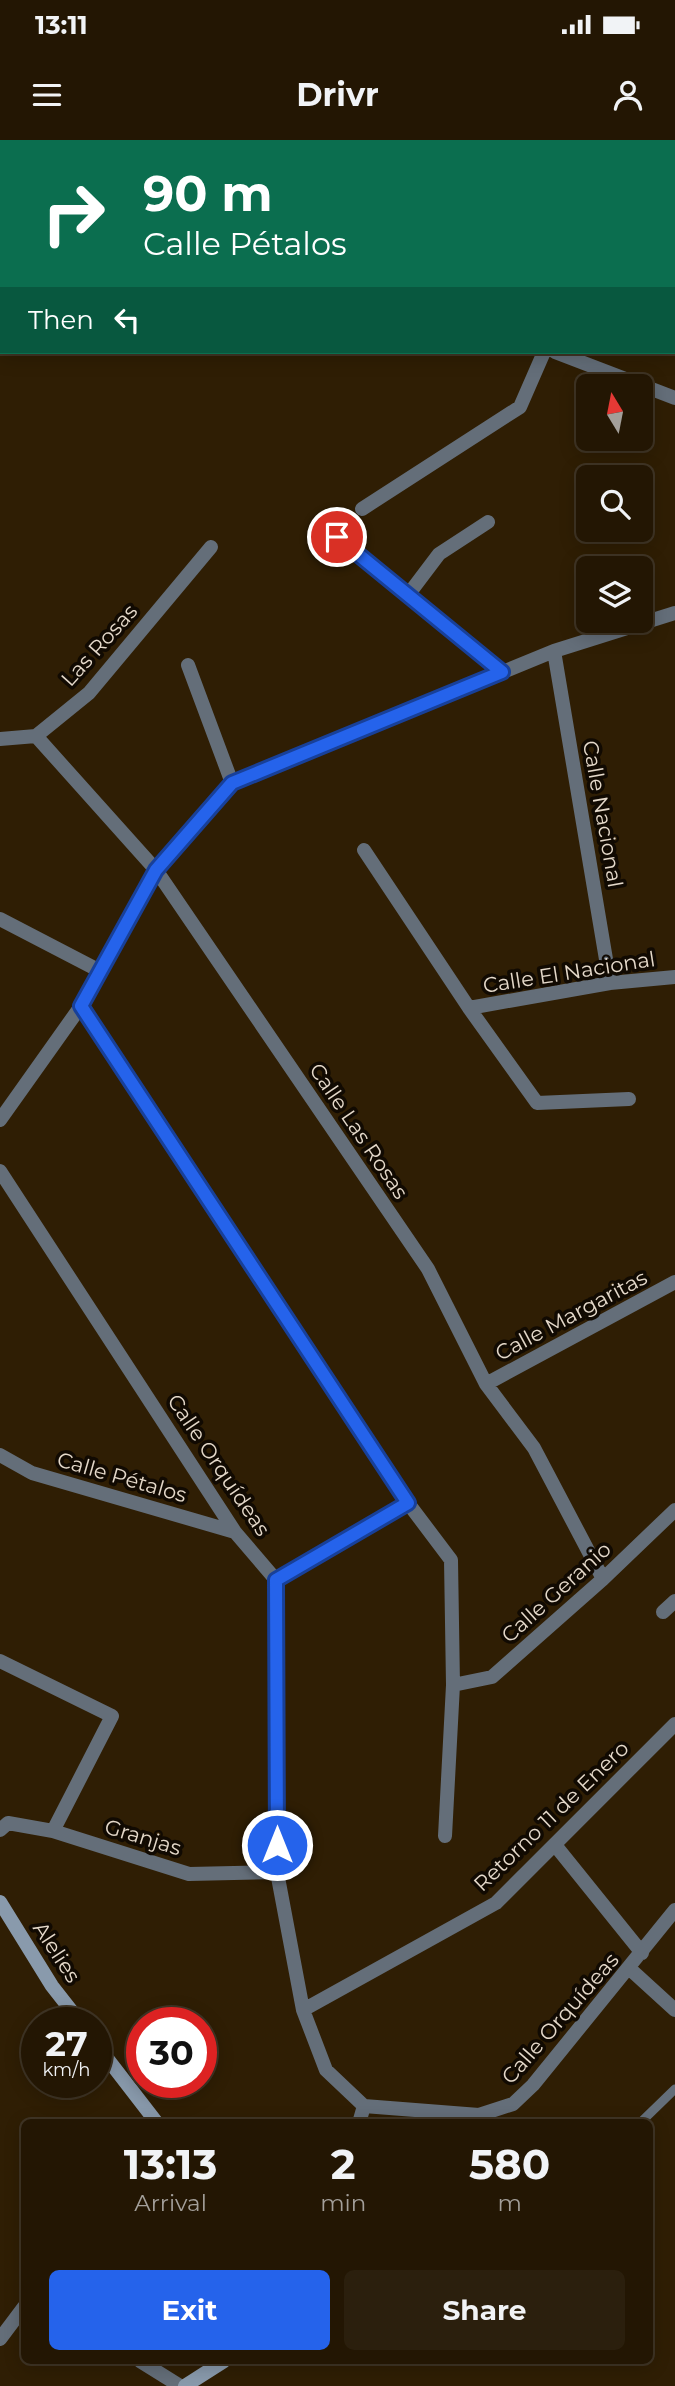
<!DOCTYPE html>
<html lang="en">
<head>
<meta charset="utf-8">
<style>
	:root { --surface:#231603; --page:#2b1f0d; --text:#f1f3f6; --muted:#a39f9a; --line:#403525; --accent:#2563eb }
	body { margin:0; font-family:Montserrat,sans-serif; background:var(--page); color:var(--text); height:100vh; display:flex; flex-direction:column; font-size:26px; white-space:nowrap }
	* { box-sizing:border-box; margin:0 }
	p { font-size:23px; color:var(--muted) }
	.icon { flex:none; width:38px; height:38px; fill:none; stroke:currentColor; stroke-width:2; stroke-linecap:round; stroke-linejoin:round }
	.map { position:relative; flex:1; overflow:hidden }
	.details { position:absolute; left:21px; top:1979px; width:632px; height:245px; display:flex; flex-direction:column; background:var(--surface); border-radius:10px; box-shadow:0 4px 18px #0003,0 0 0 2px var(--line) }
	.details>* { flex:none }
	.hud { position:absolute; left:0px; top:0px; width:676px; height:214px; box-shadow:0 4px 18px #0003,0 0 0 2px var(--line); background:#0b6e4f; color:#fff; overflow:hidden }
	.needle { width:46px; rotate:350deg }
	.fabs { position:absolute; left:576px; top:234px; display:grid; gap:14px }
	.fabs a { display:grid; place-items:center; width:77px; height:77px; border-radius:10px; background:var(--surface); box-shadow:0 4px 18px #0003,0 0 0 2px var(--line); font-size:35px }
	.speed { position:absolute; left:21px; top:1867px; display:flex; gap:14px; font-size:35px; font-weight:700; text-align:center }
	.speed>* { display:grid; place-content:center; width:91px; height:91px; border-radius:50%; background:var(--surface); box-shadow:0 4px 18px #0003,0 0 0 2px var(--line); line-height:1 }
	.speed small { font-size:18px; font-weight:400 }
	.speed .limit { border:10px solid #d22; background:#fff; color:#111 }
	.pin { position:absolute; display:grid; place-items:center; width:60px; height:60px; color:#fff; margin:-30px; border:4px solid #fff; border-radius:50%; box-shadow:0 2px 7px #0007 }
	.me { position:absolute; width:77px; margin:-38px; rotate:0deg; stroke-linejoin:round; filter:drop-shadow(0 0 5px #0008) }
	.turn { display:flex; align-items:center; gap:24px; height:147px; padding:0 28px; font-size:32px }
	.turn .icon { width:91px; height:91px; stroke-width:2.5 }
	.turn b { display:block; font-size:49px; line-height:60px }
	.then { display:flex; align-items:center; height:66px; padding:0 28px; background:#0003; gap:14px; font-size:26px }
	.eta { display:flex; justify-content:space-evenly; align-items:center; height:119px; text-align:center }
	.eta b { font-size:42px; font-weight:700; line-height:49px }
	.button { display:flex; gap:14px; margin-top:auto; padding:14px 28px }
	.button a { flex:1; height:80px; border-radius:10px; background:var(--accent); color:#fff; font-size:28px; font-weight:700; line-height:80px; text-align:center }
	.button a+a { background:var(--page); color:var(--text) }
	.status { display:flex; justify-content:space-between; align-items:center; height:49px; padding:0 35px; background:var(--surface); direction:ltr }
	.status svg { height:19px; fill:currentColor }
	header { display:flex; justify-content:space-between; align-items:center; height:91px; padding:0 28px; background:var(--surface); font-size:32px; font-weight:700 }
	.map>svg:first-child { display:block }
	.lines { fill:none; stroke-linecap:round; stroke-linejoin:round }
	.lane { stroke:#646e79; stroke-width:9 }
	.street { stroke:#646e79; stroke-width:14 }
	.secondary { stroke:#899aac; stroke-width:14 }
	.route-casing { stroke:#184099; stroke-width:18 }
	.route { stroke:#2563eb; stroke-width:12 }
	.labels { text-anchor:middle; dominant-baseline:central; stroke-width:7; stroke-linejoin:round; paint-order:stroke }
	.street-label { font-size:21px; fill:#e5d9ca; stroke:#110a02 }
</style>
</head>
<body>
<div class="status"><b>13:11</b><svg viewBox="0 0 49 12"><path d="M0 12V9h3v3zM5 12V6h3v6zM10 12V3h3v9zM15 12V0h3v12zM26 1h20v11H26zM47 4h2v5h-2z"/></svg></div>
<header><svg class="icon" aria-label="menu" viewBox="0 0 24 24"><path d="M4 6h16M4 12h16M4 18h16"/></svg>Drivr<svg class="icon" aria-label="person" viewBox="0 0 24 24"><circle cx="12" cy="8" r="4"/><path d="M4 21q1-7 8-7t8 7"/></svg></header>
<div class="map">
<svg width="675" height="2246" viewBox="0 0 675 2246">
	<rect width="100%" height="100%" fill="#2f1e04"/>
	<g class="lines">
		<path class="lane" d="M 640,1983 L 675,1949"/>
		<path class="street" d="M 224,2 L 226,0
			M 436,2 L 436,0
			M 580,2 L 580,0
			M 0,32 L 2,33
			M 555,212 L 675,258
			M 362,369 L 520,267 L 544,212
			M 337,397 L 501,532
			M 408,455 L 439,414 L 488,382
			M 554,511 L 610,843
			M 188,525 L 232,643
			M 36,596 L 156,730 L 428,1129 L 486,1244 L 534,1308 L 603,1439
			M 0,599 L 36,596 L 89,553 L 211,407
			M 364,710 L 469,868 L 537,963 L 629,959
			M 0,779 L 100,831
			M 81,866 L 408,1363 L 451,1420 L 453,1545 L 445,1696
			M 469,868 L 610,843 L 675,837
			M 0,980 L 81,866 L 156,730 L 232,643 L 554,511 L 675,473
			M 0,1031 L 235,1392 L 276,1440 L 277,1732 L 303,1870 L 326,1930 L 364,1966 L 479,1975 L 513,1964 L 533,1945 L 675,1770
			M 486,1244 L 675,1142
			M 0,1315 L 32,1333 L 235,1392
			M 276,1440 L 408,1363
			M 663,1472 L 675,1461
			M 0,1521 L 112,1576 L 53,1691
			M 453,1545 L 492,1537 L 603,1439 L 675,1370
			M 0,1690 L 8,1683 L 53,1691 L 189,1734 L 277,1732
			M 555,1705 L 642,1813
			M 630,1829 L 675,1870
			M 303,1870 L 496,1763 L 675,1584
			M 359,1983 L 364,1966
			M 0,2199 L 24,2167
			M 140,2221 L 180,2246"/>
		<path class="secondary" d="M 0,1762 L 52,1846 L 81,1883
			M 96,1904 L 157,1983
			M 185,2246 L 224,2221"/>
	</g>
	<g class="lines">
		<defs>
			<path id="route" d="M 277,1705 L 276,1440 L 408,1363 L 81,866 L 156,730 L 232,643 L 502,532 L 337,397"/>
		</defs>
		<use href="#route" class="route-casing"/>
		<use href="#route" class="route"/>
	</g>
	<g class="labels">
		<g class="street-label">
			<text transform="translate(99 505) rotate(-48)">Las Rosas</text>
			<text transform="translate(603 674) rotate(80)">Calle Nacional</text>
			<text transform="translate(569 832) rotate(-9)">Calle El Nacional</text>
			<text transform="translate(359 991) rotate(56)">Calle Las Rosas</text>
			<text transform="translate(571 1175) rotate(-28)">Calle Margaritas</text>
			<text transform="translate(219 1325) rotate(56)">Calle Orquídeas</text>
			<text transform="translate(122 1337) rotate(16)">Calle Pétalos</text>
			<text transform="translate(556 1452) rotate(-42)">Calle Geranio</text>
			<text transform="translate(551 1676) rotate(-44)">Retorno 11 de Enero</text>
			<text transform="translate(143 1697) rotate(17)">Granjas</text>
			<text transform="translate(57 1812) rotate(57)">Alelies</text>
			<text transform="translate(560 1878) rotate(-49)">Calle Orquídeas</text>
		</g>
	</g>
</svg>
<div class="fabs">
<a><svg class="needle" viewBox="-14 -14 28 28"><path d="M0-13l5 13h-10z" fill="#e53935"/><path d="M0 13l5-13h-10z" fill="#a39f9a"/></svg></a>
<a><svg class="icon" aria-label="search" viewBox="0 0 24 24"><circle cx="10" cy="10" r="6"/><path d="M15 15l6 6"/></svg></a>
<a><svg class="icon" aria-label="layers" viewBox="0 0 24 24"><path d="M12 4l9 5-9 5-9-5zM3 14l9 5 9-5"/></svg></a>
</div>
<div class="speed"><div>27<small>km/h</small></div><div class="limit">30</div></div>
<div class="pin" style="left:337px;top:397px;background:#d93025"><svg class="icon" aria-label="arrive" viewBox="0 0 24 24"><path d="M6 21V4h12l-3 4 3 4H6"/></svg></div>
<svg class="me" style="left:277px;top:1705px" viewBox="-20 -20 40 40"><circle r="17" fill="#2563eb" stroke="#fff" stroke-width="3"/><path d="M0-11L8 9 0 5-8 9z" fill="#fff"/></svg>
<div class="hud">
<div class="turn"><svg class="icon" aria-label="right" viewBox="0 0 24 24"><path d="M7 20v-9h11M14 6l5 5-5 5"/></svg><div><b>90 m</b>Calle Pétalos</div></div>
<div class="then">Then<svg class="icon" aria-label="left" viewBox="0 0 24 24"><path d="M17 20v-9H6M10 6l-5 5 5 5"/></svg></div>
</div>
<section class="details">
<div class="eta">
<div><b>13:13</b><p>Arrival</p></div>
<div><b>2</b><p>min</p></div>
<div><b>580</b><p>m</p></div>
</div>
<div class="button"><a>Exit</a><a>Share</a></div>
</section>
</div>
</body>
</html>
